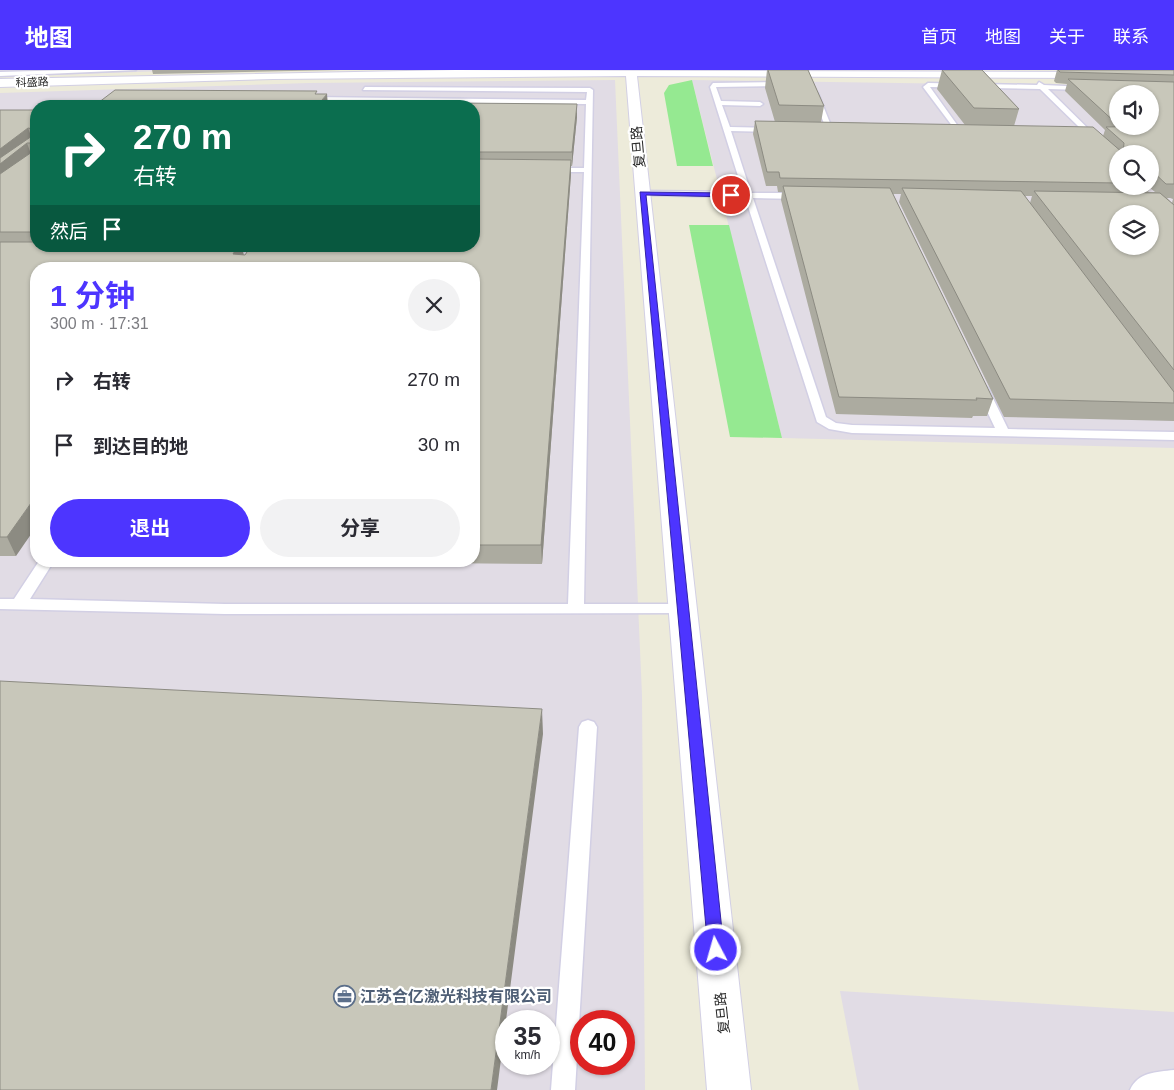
<!DOCTYPE html>
<html lang="zh">
<head>
<meta charset="utf-8">
<style>
	:root { --surface:#fff; --page:#f2f2f3; --text:#2b2b33; --muted:#7c7c81; --accent:#4d35ff }
	body { margin:0; font-family:Arial,"Noto Sans SC",sans-serif; background:var(--page); color:var(--text); height:100vh; display:flex; flex-direction:column; font-size:19px; white-space:nowrap }
	* { box-sizing:border-box; margin:0 }
	p { font-size:16px; color:var(--muted) }
	.icon { flex:none; width:28px; height:28px; fill:none; stroke:currentColor; stroke-width:2; stroke-linecap:round; stroke-linejoin:round }
	.map { position:relative; flex:1; overflow:hidden }
	.side { position:absolute; left:30px; top:192px; width:450px; height:305px; display:flex; flex-direction:column; background:var(--surface); border-radius:20px; box-shadow:0 1px 4px #0004 }
	.side>* { flex:none }
	.hud { position:absolute; left:30px; top:30px; width:450px; height:152px; border-radius:20px; box-shadow:0 1px 4px #0004; background:#0b6e4f; color:#fff; overflow:hidden }
	.controls { position:absolute; left:1109px; top:15px; display:grid; gap:10px }
	.controls a { display:grid; place-items:center; width:50px; height:50px; border-radius:50%; background:var(--surface); box-shadow:0 1px 4px #0004; font-size:25px }
	.speed { position:absolute; left:495px; top:940px; display:flex; gap:10px; font-size:25px; font-weight:700; text-align:center }
	.speed>* { display:grid; place-content:center; width:65px; height:65px; border-radius:50%; background:var(--surface); box-shadow:0 1px 4px #0004; line-height:1 }
	.speed small { font-size:12px; font-weight:400 }
	.speed .limit { border:8px solid #d22; background:#fff; color:#111 }
	.pin { position:absolute; display:grid; place-items:center; width:42px; height:42px; color:#fff; margin:-21px; border:2px solid #fff; border-radius:50%; box-shadow:0 1px 5px #0007 }
	.me { position:absolute; width:55px; margin:-28px; rotate:354deg; stroke-linejoin:round; filter:drop-shadow(0 0 4px #0008) }
	.turn { display:flex; align-items:center; gap:18px; height:105px; padding:0 20px; font-size:22px }
	.turn .icon { width:65px; height:65px; stroke-width:2.5 }
	.turn b { display:block; font-size:35px; line-height:42px }
	.then { display:flex; align-items:center; height:48px; padding:0 20px; background:#0003; gap:10px; font-size:19px }
	.round { display:grid; place-items:center; flex:none; width:52px; height:52px; border-radius:26px; background:var(--page) }
	.summary { display:flex; align-items:center; justify-content:space-between; height:85px; padding:0 20px }
	h1 { font-size:30px; font-weight:700; line-height:38px; color:var(--accent) }
	.button { display:flex; gap:10px; margin-top:auto; padding:10px 20px }
	.button a { flex:1; height:58px; border-radius:30px; background:var(--accent); color:#fff; font-size:20px; font-weight:700; line-height:58px; text-align:center }
	.button a+a { background:var(--page); color:var(--text) }
	ul { padding:0; list-style:none }
	li { display:flex; align-items:center; gap:15px; height:65px; padding:0 20px }
	li div { flex:1 }
	li b { display:block; font-size:19px }
	li em { font-style:normal }
	header { display:flex; align-items:center; gap:30px; box-sizing:border-box; height:70px; padding:0 25px; background:var(--accent); color:#fff }
	header strong { font-size:24px }
	nav { display:flex; gap:28px; margin-inline-start:auto; font-size:18px }
	.map>svg:first-child { display:block }
	.industrial { fill:#e1dce5; fill-rule:evenodd }
	.green { fill:#95e991 }
	.lines { fill:none; stroke-linecap:round; stroke-linejoin:round }
	.lane-casing { stroke:#d2cfe4; stroke-width:3 }
	.secondary-casing { stroke:#d2cfe4; stroke-width:2 }
	.lane { fill:#fff; fill-rule:evenodd }
	.secondary { fill:#fff; fill-rule:evenodd }
	.wall { fill:#acaba0; fill-rule:evenodd }
	.shaded-wall { fill:#8c8b82 }
	.building { fill:#c8c7ba; stroke:#8c8b82; fill-rule:evenodd }
	.route { fill:#4d35ff; stroke:#3222a6 }
	.labels { text-anchor:middle; dominant-baseline:central; stroke-width:4.5; stroke-linejoin:round; paint-order:stroke }
	.far-street-label { font-size:11px; fill:#2a2a2a; stroke:#fff }
	.street-label { font-size:14px; fill:#2a2a2a; stroke:#fff }
	.near-service-label { font-size:16px; font-weight:bold; fill:#4e5e75; stroke:#fff; text-anchor:start }
</style>
</head>
<body>
<header>
<strong>地图</strong>
<nav><a>首页</a><a>地图</a><a>关于</a><a>联系</a></nav>
</header>
<div class="map">
<svg width="1174" height="1020" viewBox="0 0 1174 1020">
	<rect width="100%" height="100%" fill="#edebda"/>
	<path class="industrial" d="M 0,0 L 191,0 L 0,7 Z
		M 615,10 L 642,625 L 645,1020 L 0,1020 L 0,23 L 309,13 ZM 36,36 L 474,36 L 474,176 L 36,176 ZM 36,199 L 474,199 L 474,491 L 36,491 ZM 506,951 L 549,951 L 549,994 L 506,994 ZM 581,951 L 624,951 L 624,994 L 581,994 Z
		M 692,10 L 1174,17 L 1174,378 L 782,368 ZM 1118,24 L 1150,24 L 1150,56 L 1118,56 ZM 1118,84 L 1150,84 L 1150,116 L 1118,116 ZM 1118,144 L 1150,144 L 1150,176 L 1118,176 Z
		M 840,921 L 1174,942 L 1174,1020 L 859,1020 Z"/>
	<path class="green" d="M 692,10 L 713,96 L 677,96 L 664,23 L 669,15 Z
		M 689,155 L 729,155 L 782,368 L 730,367 Z"/>
	<g class="lines">
		<defs>
			<path id="lane" d="M 71,0 L 136,0 L 0,6 L 0,2 Z
				M 1039,12 L 1044,15 L 1086,17 L 1084,20 L 1048,19 L 1118,88 L 1118,95 L 1040,19 L 930,17 L 963,63 L 959,65 L 923,17 L 928,13 L 1037,15 Z
				M 713,13 L 786,12 L 789,14 L 786,16 L 716,17 L 721,31 L 760,32 L 763,34 L 760,36 L 722,35 L 730,57 L 774,58 L 778,60 L 774,62 L 731,61 L 751,123 L 801,123 L 805,126 L 801,129 L 753,128 L 826,347 L 836,353 L 852,355 L 995,358 L 976,318 L 982,314 L 988,318 L 1008,359 L 1174,362 L 1174,370 L 852,363 L 829,359 L 817,352 L 745,127 L 643,125 L 639,123 L 643,121 L 743,122 L 710,17 Z
				M 365,17 L 590,18 L 593,20 L 584,534 L 683,534 L 688,535 L 691,539 L 688,543 L 225,544 L 0,539 L 0,529 L 14,529 L 39,491 L 54,491 L 30,529 L 225,534 L 568,534 L 584,102 L 550,102 L 546,100 L 550,98 L 584,98 L 586,34 L 307,31 L 304,29 L 307,27 L 586,30 L 587,22 L 363,20 Z
				M 815,21 L 818,23 L 834,63 L 827,61 L 812,23 Z
				M 588,650 L 594,652 L 597,657 L 575,1020 L 551,1020 L 579,657 L 582,652 Z
				M 1174,1000 L 1174,1020 L 1130,1020 C 1138,1002 1156,1002 1174,1000 Z"/>
			<path id="secondary" d="M 456,0 L 1093,2 L 1099,5 L 1093,8 L 637,6 L 751,1020 L 707,1020 L 626,6 L 273,9 L 0,17 L 0,9 Z"/>
		</defs>
		<use href="#lane" class="lane-casing"/>
		<use href="#secondary" class="secondary-casing"/>
		<use href="#lane" class="lane"/>
		<use href="#secondary" class="secondary"/>
	</g>
	<path class="wall" d="M 152,0 L 341,0 L 153,4 Z
		M 767,0 L 808,0 L 824,36 L 821,52 L 965,55 L 937,19 L 942,0 L 982,0 L 1019,39 L 1014,56 L 1103,66 L 1105,60 L 1065,21 L 1067,14 L 1056,13 L 1054,11 L 1057,0 L 1042,0 L 1174,0 L 1174,351 L 1004,347 L 899,132 L 901,124 L 893,124 L 993,329 L 987,346 L 973,346 L 972,348 L 836,344 L 781,130 L 782,122 L 778,122 L 777,116 L 766,116 L 753,64 L 755,51 L 775,52 L 765,18 ZM 1118,24 L 1150,56 L 1118,56 ZM 1118,84 L 1150,84 L 1150,116 L 1118,116 ZM 1150,118 L 1155,122 L 1148,122 ZM 1025,126 L 1032,126 L 1030,133 ZM 1167,128 L 1170,128 L 1173,129 L 1172,133 Z
		M 474,36 L 577,47 L 572,96 L 571,96 L 571,104 L 542,494 L 228,491 L 474,491 L 474,199 L 36,199 L 16,486 L 0,486 L 0,40 L 36,40 L 36,176 L 474,176 ZM 242,178 L 250,178 L 245,185 L 244,185 Z"/>
	<path class="shaded-wall" d="M 327,24 L 328,36 L 317,36 Z
		M 577,34 L 577,47 L 572,96 L 572,82 Z
		M 28,58 L 33,71 L 27,73 L 32,87 L 0,112 L 0,79 Z
		M 571,90 L 571,104 L 542,494 L 541,475 Z
		M 238,176 L 242,176 L 244,188 L 233,184 Z
		M 36,426 L 36,457 L 16,486 L 7,467 Z
		M 542,639 L 543,664 L 497,1020 L 491,1020 Z"/>
	<path class="building" d="M 768,0 L 808,0 L 824,36 L 779,35 Z
		M 942,0 L 982,0 L 1019,39 L 974,38 Z
		M 1058,0 L 1174,0 L 1174,5 L 1060,2 Z
		M 1068,9 L 1174,12 L 1174,114 L 1166,114 L 1151,100 L 1150,100 L 1150,84 L 1118,84 L 1118,113 L 780,108 L 779,102 L 767,102 L 755,51 L 1093,57 L 1123,83 L 1124,73 L 1106,57 L 1150,56 L 1150,24 L 1118,24 L 1118,55 Z
		M 115,20 L 317,21 L 315,24 L 327,24 L 317,36 L 94,36 Z
		M 452,33 L 577,34 L 572,82 L 474,82 L 474,36 L 450,36 Z
		M 0,40 L 36,40 L 36,162 L 0,162 L 0,104 L 32,82 L 32,73 L 27,73 L 0,94 L 0,88 L 32,66 L 33,59 L 28,58 L 0,79 Z
		M 474,89 L 571,90 L 541,475 L 474,475 L 474,199 L 36,199 L 36,426 L 7,467 L 0,467 L 0,172 L 36,172 L 36,176 L 238,176 L 233,184 L 245,185 L 251,176 L 474,176 Z
		M 783,116 L 890,118 L 993,329 L 976,328 L 977,330 L 839,327 Z
		M 902,118 L 1021,121 L 1174,322 L 1174,333 L 1010,329 Z
		M 1034,121 L 1160,123 L 1174,135 L 1174,300 ZM 1118,144 L 1150,144 L 1150,176 L 1118,176 Z
		M 0,611 L 542,639 L 491,1020 L 0,1020 Z"/>
	<path class="route" d="M 640,122 L 731,123 L 734,125 L 731,127 L 646,125 L 724,880 L 721,885 L 716,887 L 710,885 L 708,880 Z"/>
	<defs>
		<symbol id="office-ring" viewBox="-11 -11 22 22"><circle r="9.5" fill="#fff" stroke="#5c6f8a" stroke-width="1.5"/><path d="M-6-3h4V-5.5h4V-3h4V5H-6ZM-1-4.5V-3h2v-1.5ZM-6 0V1H6V0Z" fill="#5c6f8a"/></symbol>
	</defs>
	<g fill-rule="evenodd">
		<use href="#office-ring" x="332" y="914" width="25" height="25"/>
	</g>
	<g class="labels">
		<g class="far-street-label">
			<text transform="translate(32 12) rotate(-2)">科盛路</text>
		</g>
		<g class="street-label">
			<text transform="translate(638 77) rotate(-95)">复旦路</text>
			<text transform="translate(722 943) rotate(-96)">复旦路</text>
		</g>
		<g class="near-service-label">
			<text x="360" y="926">江苏合亿激光科技有限公司</text>
		</g>
	</g>
</svg>
<div class="controls">
<a><svg class="icon" aria-label="sound" viewBox="0 0 24 24"><path d="M4 9h4l5-4v14l-5-4H4zM17 9q2 3 0 6"/></svg></a>
<a><svg class="icon" aria-label="search" viewBox="0 0 24 24"><circle cx="10" cy="10" r="6"/><path d="M15 15l6 6"/></svg></a>
<a><svg class="icon" aria-label="layers" viewBox="0 0 24 24"><path d="M12 4l9 5-9 5-9-5zM3 14l9 5 9-5"/></svg></a>
</div>
<div class="speed"><div>35<small>km/h</small></div><div class="limit">40</div></div>
<div class="pin" style="left:731px;top:125px;background:#d93025"><svg class="icon" aria-label="arrive" viewBox="0 0 24 24"><path d="M6 21V4h12l-3 4 3 4H6"/></svg></div>
<svg class="me" style="left:716px;top:880px" viewBox="-20 -20 40 40"><circle r="17" fill="#4d35ff" stroke="#fff" stroke-width="3"/><path d="M0-11L8 9 0 5-8 9z" fill="#fff"/></svg>
<div class="hud">
<div class="turn"><svg class="icon" aria-label="right" viewBox="0 0 24 24"><path d="M7 20v-9h11M14 6l5 5-5 5"/></svg><div><b>270 m</b>右转</div></div>
<div class="then">然后<svg class="icon" aria-label="arrive" viewBox="0 0 24 24"><path d="M6 21V4h12l-3 4 3 4H6"/></svg></div>
</div>
<section class="side">
<div class="summary"><div><h1>1 分钟</h1><p>300 m · 17:31</p></div><a class="round"><svg class="icon" aria-label="close" viewBox="0 0 24 24"><path d="M6 6l12 12M18 6L6 18"/></svg></a></div>
<ul>
<li><svg class="icon" aria-label="right" viewBox="0 0 24 24"><path d="M7 20v-9h11M14 6l5 5-5 5"/></svg><div><b>右转</b></div><em>270 m</em></li>
<li><svg class="icon" aria-label="arrive" viewBox="0 0 24 24"><path d="M6 21V4h12l-3 4 3 4H6"/></svg><div><b>到达目的地</b></div><em>30 m</em></li>
</ul>
<div class="button"><a>退出</a><a>分享</a></div>
</section>
</div>
</body>
</html>
